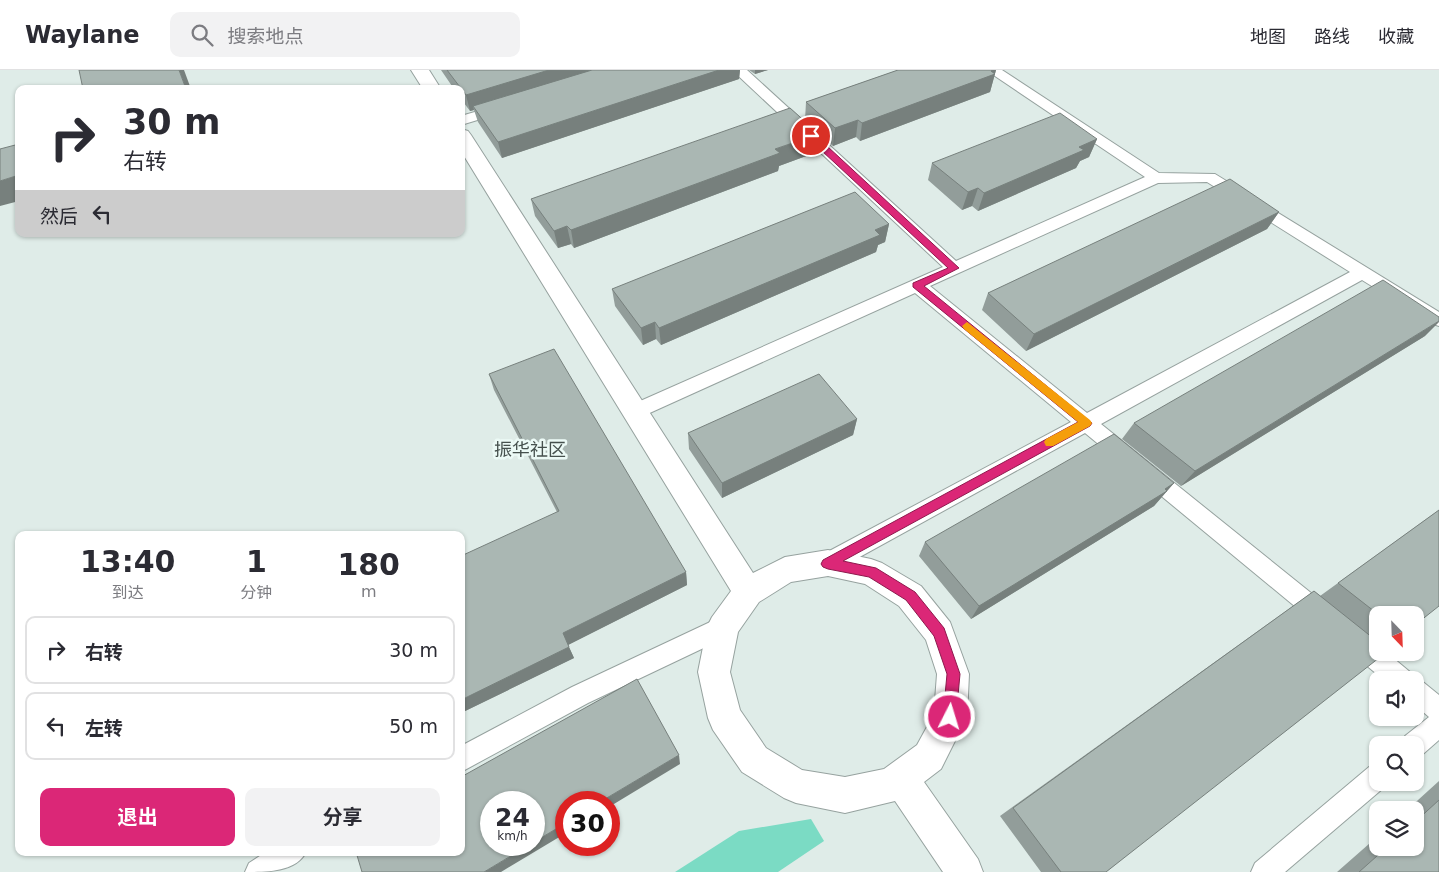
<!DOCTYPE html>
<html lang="zh">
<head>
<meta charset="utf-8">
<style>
	:root { --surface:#fff; --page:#f2f2f3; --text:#2b2b33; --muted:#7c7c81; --line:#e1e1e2; --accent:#db2777 }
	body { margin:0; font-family:"DejaVu Sans","Noto Sans SC",sans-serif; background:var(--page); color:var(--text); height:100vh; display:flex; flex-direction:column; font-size:19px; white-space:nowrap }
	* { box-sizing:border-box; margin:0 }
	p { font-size:16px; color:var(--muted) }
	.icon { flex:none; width:28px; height:28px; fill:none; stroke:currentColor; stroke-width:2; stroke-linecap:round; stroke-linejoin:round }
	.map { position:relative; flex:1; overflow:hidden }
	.panel { position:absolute; left:15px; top:461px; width:450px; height:325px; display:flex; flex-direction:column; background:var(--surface); border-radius:10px; box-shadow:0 1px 4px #0004 }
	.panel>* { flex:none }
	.guide { position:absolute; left:15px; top:15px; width:450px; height:152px; border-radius:10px; box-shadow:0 1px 4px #0004; background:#fff; color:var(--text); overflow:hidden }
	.needle { width:32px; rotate:157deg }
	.fabs { position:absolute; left:1369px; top:536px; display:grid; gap:10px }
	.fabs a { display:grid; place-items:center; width:55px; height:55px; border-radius:10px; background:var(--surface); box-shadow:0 1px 4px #0004; font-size:25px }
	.speed { position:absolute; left:480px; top:721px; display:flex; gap:10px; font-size:25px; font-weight:700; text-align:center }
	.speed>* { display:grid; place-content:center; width:65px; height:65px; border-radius:50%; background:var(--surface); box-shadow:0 1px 4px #0004; line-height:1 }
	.speed small { font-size:12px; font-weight:400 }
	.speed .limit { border:8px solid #d22; background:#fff; color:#111 }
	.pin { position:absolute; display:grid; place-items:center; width:42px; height:42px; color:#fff; margin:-21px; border:2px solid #fff; border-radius:50%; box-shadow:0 1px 5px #0007 }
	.me { position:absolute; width:55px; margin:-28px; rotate:5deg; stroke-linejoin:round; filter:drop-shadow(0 0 4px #0008) }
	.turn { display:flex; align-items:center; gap:18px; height:105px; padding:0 25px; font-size:22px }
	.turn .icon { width:65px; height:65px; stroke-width:2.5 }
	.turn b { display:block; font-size:35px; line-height:42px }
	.then { display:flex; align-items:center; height:48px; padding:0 25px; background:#0003; gap:10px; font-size:19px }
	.eta { display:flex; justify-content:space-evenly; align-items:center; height:85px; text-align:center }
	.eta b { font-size:30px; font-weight:700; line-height:35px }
	.button { display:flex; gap:10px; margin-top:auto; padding:10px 25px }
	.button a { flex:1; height:58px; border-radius:10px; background:var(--accent); color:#fff; font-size:20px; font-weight:700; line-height:58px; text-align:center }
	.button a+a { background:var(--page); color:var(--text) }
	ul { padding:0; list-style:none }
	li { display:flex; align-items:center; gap:15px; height:68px; margin:0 10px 8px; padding:0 15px; border:2px solid var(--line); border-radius:10px }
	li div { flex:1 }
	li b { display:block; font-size:19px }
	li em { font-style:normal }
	header { display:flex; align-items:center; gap:30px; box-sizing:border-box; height:70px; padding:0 25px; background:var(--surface); border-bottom:1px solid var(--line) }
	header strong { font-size:24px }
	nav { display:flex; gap:28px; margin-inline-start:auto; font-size:18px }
	.search { width:350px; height:45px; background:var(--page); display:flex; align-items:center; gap:12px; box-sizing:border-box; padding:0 18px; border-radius:10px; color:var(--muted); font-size:19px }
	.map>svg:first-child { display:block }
	.green { fill:#7bdbc4 }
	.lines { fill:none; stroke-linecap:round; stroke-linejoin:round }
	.service-casing { stroke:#96a29f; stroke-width:2 }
	.minor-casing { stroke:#96a29f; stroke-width:2 }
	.service { fill:#fff; fill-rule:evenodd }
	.minor { fill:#fff; fill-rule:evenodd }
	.wall { fill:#929d9a }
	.shaded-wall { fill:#77807d }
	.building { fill:#aab7b3; stroke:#77807d }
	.route { fill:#db2777; stroke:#8e194d }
	.slow { fill:#f59e0b }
	.labels { text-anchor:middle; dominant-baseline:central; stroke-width:5; stroke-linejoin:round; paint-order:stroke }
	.quarter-label { font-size:18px; fill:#46514e; stroke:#ecfaf6 }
</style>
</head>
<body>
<header>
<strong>Waylane</strong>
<div class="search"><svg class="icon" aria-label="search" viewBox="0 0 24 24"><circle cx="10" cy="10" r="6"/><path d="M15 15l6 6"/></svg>搜索地点</div>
<nav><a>地图</a><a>路线</a><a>收藏</a></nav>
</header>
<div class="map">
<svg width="1439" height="802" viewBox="0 0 1439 802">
	<rect width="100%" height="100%" fill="#dfece8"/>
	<path class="green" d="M 811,749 L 824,771 L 778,802 L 675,802 L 739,761 Z"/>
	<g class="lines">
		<defs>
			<path id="service" d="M 732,0 L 747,0 L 956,191 L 1145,107 L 986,0 L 1002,0 L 1159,103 L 1215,104 L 1439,242 L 1439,256 L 1433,254 L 1362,210 L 1101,354 L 1331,539 L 1334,546 L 1331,553 L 1323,556 L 1315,553 L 1085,363 L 836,500 L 828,503 L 820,500 L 817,493 L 820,486 L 1071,352 L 915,223 L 643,346 L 636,348 L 629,346 L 627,341 L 629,336 L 943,197 ZM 1207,112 L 1350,202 L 1087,343 L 930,216 L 1158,113 Z
				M 502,34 L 509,38 L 507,41 L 461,55 L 461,46 Z
				M 723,546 L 731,549 L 734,557 L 731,565 L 588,633 L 461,702 L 461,676 L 572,617 Z
				M 1357,562 L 1365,565 L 1378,575 L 1378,582 L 1386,582 L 1410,602 L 1413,609 L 1423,612 L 1439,625 L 1439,670 L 1423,684 L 1415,687 L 1415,675 L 1402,675 L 1405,666 L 1429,647 L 1415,635 L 1415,610 L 1384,610 L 1349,581 L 1346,573 L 1349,565 Z
				M 1378,694 L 1378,712 L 1388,712 L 1387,715 L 1285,802 L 1251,802 L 1255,793 L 1369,697 Z
				M 266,782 L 306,782 C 296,802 267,802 245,802 L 249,793 Z"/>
			<path id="minor" d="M 411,0 L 429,0 L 441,19 L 423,19 Z
				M 461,59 L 468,61 L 471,65 L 753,503 L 785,487 L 828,480 L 871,489 L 882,493 L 921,516 L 950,552 L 969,604 L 967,647 L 941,699 L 924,712 L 978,789 L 983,802 L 943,802 L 895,731 L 845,743 L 796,733 L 784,728 L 742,702 L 713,660 L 708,648 L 698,602 L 707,557 L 712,547 L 731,521 L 461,81 ZM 828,506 L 865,514 L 899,536 L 926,570 L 937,604 L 934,644 L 917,675 L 884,699 L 845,707 L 802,700 L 766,678 L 740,640 L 730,602 L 738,562 L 759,532 L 791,512 Z"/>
		</defs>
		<use href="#service" class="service-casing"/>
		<use href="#minor" class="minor-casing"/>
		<use href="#service" class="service"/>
		<use href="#minor" class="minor"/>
	</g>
	<path class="wall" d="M 441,0 L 740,0 L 739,9 L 502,88 L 478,52 L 474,40 L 470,41 L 461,29 L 461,19 L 454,19 Z
		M 749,0 L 768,0 L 755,4 Z
		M 898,0 L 996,0 L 990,22 L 860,71 L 856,67 L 833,76 L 805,50 L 806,32 Z
		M 1097,69 L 1089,87 L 1080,91 L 1076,98 L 978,141 L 972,136 L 962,140 L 928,110 L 932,93 Z
		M 817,82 L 779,96 L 778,101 L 574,178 L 571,174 L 558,178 L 535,146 L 531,129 Z
		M 1279,142 L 1267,159 L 1026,281 L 982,240 L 988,223 Z
		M 889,154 L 885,172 L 878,175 L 876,182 L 661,275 L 656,269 L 643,275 L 615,236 L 612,219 Z
		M 1425,266 L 1181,416 L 1122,369 L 1134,353 Z
		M 489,304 L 686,502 L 687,515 L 568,575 L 574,588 L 461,643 L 557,442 L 494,320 Z
		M 857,349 L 853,365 L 722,428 L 689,379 L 688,363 Z
		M 1174,413 L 1154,436 L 971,549 L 919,486 L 925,472 Z
		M 1439,440 L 1439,536 L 1415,545 L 1378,545 L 1378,582 L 1106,802 L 1041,802 L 1000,746 L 1314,521 L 1320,526 Z
		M 1439,711 L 1439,802 L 1337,802 L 1378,766 L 1378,778 L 1415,778 L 1415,740 L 1407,740 Z"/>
	<path class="shaded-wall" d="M 179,0 L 184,0 L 191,19 L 186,19 Z
		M 549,0 L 605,0 L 473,36 L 474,40 L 470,41 L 466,25 Z
		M 719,0 L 740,0 L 739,9 L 502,88 L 498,72 Z
		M 755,0 L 768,0 L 755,4 Z
		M 993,0 L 996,0 L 990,22 L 860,71 L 862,53 Z
		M 858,50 L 856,67 L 833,76 L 835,58 Z
		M 819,64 L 817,82 L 779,96 L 778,101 L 574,178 L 571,160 L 775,79 Z
		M 1097,69 L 1089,87 L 1080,91 L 1076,98 L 978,141 L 984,123 L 1079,77 Z
		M 19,105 L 19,131 L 0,136 L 0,111 Z
		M 978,118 L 972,136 L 962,140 L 968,122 Z
		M 1279,142 L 1267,159 L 1026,281 L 1034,264 Z
		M 889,154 L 885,172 L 878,175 L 876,182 L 661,275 L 659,258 Z
		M 567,156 L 571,174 L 558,178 L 554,161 Z
		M 1439,251 L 1439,252 L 1425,266 L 1181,416 L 1195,401 Z
		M 655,252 L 656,269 L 643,275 L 641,258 Z
		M 857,349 L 853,365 L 722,428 L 722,413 Z
		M 1174,413 L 1154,436 L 971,549 L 979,536 Z
		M 686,502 L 687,515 L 568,575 L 563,563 Z
		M 569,577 L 574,588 L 461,643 L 461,630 Z
		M 679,685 L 680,694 L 609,737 L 609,732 L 600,732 Z
		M 566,753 L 566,763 L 501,802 L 484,802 L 529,775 L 534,775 L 534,772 Z"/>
	<path class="building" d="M 79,0 L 179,0 L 186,19 L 83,19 Z
		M 447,0 L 549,0 L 466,25 Z
		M 592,0 L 719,0 L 498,72 L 473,36 Z
		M 898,0 L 993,0 L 991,1 L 995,4 L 862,53 L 858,50 L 835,58 L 806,32 Z
		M 790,38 L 819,64 L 775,79 L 780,83 L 571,160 L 567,156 L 554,161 L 531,129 Z
		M 1060,43 L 1097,69 L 1079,77 L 1084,80 L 984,123 L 978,118 L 968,122 L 932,93 Z
		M 19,74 L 19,105 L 0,111 L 0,79 Z
		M 1230,109 L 1279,142 L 1034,264 L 988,223 Z
		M 855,122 L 889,154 L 875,160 L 880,165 L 659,258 L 655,252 L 641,258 L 612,219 Z
		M 1383,210 L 1439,247 L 1439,251 L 1195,401 L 1134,353 Z
		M 554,279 L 686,502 L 563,563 L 569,577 L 461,630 L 461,486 L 559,441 L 489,304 Z
		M 819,304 L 857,349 L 722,413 L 688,363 Z
		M 1114,364 L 1174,413 L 1165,419 L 1167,421 L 979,536 L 925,472 Z
		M 1439,440 L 1439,536 L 1415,555 L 1415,545 L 1379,545 L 1338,513 Z
		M 1314,521 L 1378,572 L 1378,582 L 1382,582 L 1384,584 L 1106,802 L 1061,802 L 1013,738 Z
		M 637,609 L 679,685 L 600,732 L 566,732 L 566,753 L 534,772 L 534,732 L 491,732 L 491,775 L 529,775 L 484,802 L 362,802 L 356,782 L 461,782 L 461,707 Z
		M 1439,730 L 1439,802 L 1359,802 L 1386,778 L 1415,778 L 1415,752 Z"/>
	<path class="route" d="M 808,64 L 814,64 L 959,198 L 924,216 L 1092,353 L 1090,356 L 843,491 L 876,498 L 915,522 L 944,558 L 960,604 L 956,647 L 954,652 L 950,654 L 945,652 L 943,647 L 947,604 L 934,566 L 906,530 L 869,507 L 828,499 L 823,497 L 821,494 L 823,490 L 1078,352 L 913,217 L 913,213 L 948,198 L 808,68 Z"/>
	<path class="slow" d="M 967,252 L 1090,350 L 1092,353 L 1090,356 L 1053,376 L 1046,376 L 1044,372 L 1046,369 L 1078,352 L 964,259 L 962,256 Z"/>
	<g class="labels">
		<g class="quarter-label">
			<text x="530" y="379">振华社区</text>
		</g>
	</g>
</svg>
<div class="fabs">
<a><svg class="needle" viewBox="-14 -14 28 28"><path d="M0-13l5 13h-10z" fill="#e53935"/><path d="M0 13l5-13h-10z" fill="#7c7c81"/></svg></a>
<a><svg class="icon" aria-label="sound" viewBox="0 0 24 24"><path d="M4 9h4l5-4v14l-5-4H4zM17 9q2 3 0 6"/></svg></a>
<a><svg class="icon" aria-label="search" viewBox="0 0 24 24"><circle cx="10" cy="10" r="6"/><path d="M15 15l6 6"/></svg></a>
<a><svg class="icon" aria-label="layers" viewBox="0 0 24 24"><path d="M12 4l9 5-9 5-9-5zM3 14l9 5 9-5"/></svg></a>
</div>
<div class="speed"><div>24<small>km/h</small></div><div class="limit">30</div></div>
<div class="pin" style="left:811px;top:66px;background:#d93025"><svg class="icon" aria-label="arrive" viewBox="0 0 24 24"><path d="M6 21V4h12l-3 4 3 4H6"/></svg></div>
<svg class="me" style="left:950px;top:647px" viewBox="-20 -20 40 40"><circle r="17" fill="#db2777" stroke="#fff" stroke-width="3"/><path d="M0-11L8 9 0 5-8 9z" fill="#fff"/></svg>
<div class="guide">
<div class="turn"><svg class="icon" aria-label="right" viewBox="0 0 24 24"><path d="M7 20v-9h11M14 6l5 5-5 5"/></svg><div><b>30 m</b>右转</div></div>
<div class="then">然后<svg class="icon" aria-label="left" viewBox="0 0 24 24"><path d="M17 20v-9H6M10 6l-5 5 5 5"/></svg></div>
</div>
<section class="panel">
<div class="eta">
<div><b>13:40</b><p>到达</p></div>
<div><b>1</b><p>分钟</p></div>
<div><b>180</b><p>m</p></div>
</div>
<ul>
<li><svg class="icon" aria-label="right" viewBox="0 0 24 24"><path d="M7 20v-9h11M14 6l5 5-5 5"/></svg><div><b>右转</b></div><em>30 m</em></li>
<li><svg class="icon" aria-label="left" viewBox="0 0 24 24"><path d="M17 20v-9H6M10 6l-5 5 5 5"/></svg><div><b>左转</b></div><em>50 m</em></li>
</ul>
<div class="button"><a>退出</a><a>分享</a></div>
</section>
</div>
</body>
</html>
